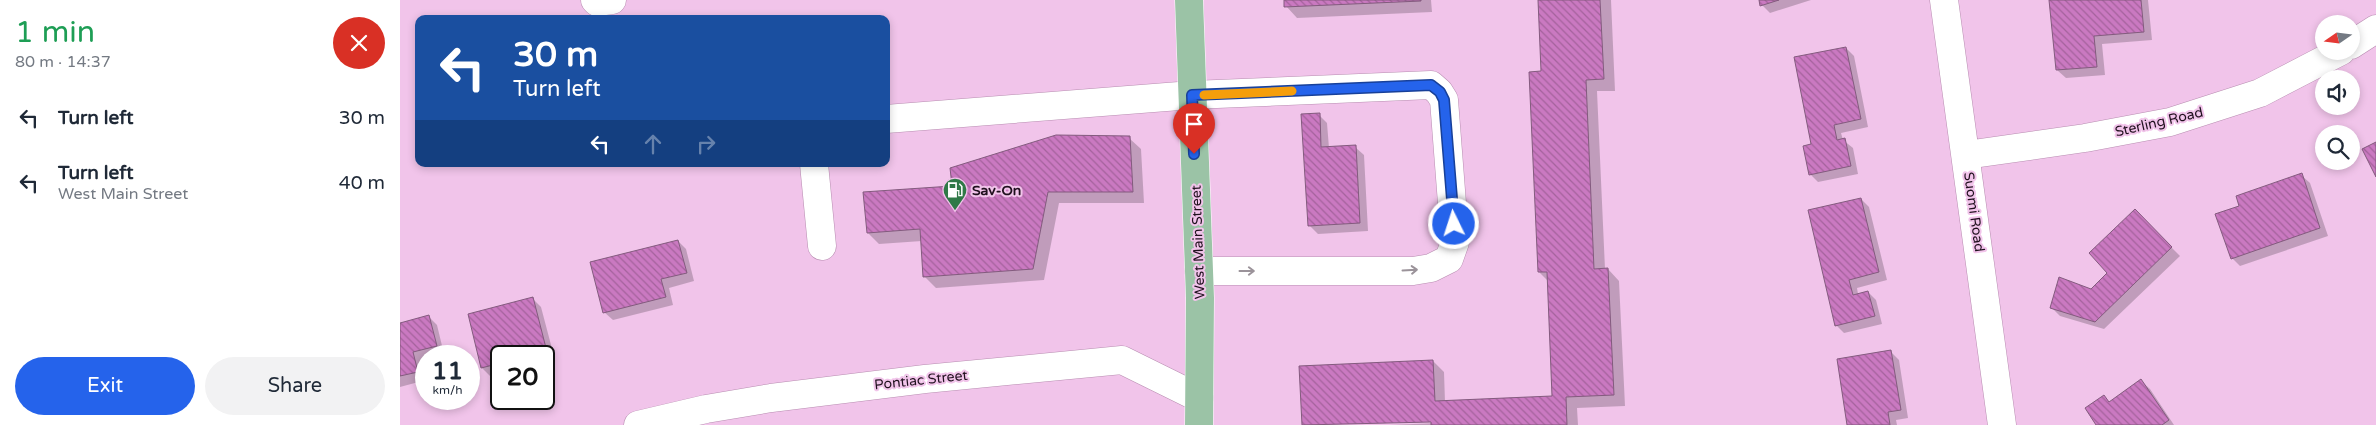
<!DOCTYPE html>
<html lang="en">
<head>
<meta charset="utf-8">
<style>
	:root { --surface:#fff; --page:#f2f2f3; --text:#1f2937; --muted:#747a83; --accent:#2563eb }
	body { margin:0; font-family:"Varela Round",sans-serif; background:var(--page); color:var(--text); height:100vh; display:flex; flex-direction:column; font-size:19px; white-space:nowrap }
	* { box-sizing:border-box; margin:0 }
	p { font-size:16px; color:var(--muted) }
	.icon { flex:none; width:28px; height:28px; fill:none; stroke:currentColor; stroke-width:2; stroke-linecap:round; stroke-linejoin:round }
	.map { position:relative; flex:1; overflow:hidden }
	.panel { display:flex; flex-direction:column; background:var(--surface); width:400px }
	.panel>* { flex:none }
	.guide { position:absolute; left:15px; top:15px; width:475px; height:152px; border-radius:10px; box-shadow:0 2px 8px #0003; background:#1a4fa0; color:#fff; overflow:hidden }
	.needle { width:32px; rotate:256deg }
	.buttons { position:absolute; left:1915px; top:15px; display:grid; gap:10px }
	.buttons a { display:grid; place-items:center; width:45px; height:45px; border-radius:50%; background:var(--surface); box-shadow:0 2px 8px #0003; font-size:25px }
	.speed { position:absolute; left:15px; top:345px; display:flex; gap:10px; font-size:25px; font-weight:700; text-align:center }
	.speed>* { display:grid; place-content:center; width:65px; height:65px; border-radius:50%; background:var(--surface); box-shadow:0 2px 8px #0003; line-height:1 }
	.speed small { font-size:12px; font-weight:400 }
	.speed .limit { border:2px solid #111; border-radius:8px; background:#fff; color:#111 }
	.pin { position:absolute; display:grid; place-items:center; width:42px; height:42px; color:#fff; margin:-51px -21px; border-radius:50% 50% 50% 0; rotate:-45deg; box-shadow:0 0 5px #0007 }
	.pin .icon { rotate:45deg }
	.me { position:absolute; width:55px; margin:-28px; rotate:356deg; stroke-linejoin:round; filter:drop-shadow(0 0 4px #0008) }
	.turn { display:flex; align-items:center; gap:18px; height:105px; padding:0 15px; font-size:22px }
	.turn .icon { width:65px; height:65px; stroke-width:2.5 }
	.turn b { display:block; font-size:35px; line-height:42px }
	.lanes { display:flex; align-items:center; height:48px; padding:0 15px; background:#0003; justify-content:center; gap:25px; direction:ltr }
	.lanes .off { opacity:.35 }
	.round { display:grid; place-items:center; flex:none; width:52px; height:52px; border-radius:26px; background:var(--page) }
	.summary { display:flex; align-items:center; justify-content:space-between; height:85px; padding:0 15px }
	h1 { font-size:30px; font-weight:600; line-height:38px; color:#1e9e55 }
	.cta { display:flex; gap:10px; margin-top:auto; padding:10px 15px }
	.cta a { flex:1; height:58px; border-radius:30px; background:var(--accent); color:#fff; font-size:20px; font-weight:600; line-height:58px; text-align:center }
	.cta a+a { background:var(--page); color:var(--text) }
	ul { padding:0; list-style:none }
	li { display:flex; align-items:center; gap:15px; height:65px; padding:0 15px }
	li div { flex:1 }
	li b { display:block; font-size:19px }
	li em { font-style:normal }
	main { display:flex; flex:1; min-height:0 }
	.map>svg:first-child { display:block }
	.shadow { fill:#0003 }
	.building { fill:url(#building-back-hatch); stroke:#835b7e }
	.lines { fill:none; stroke-linecap:round; stroke-linejoin:round }
	.minor-casing { stroke:#b88db1; stroke-width:29 }
	.major-casing { stroke:#fff; stroke-width:29 }
	.minor { stroke:#fff; stroke-width:28 }
	.major { stroke:#9bc3a6; stroke-width:28 }
	.oneway { stroke:#9b939a }
	.route-casing { stroke:#184099; stroke-width:12 }
	.route { stroke:#2563eb; stroke-width:9 }
	.slow { stroke:#f59e0b; stroke-width:9 }
	.labels { text-anchor:middle; dominant-baseline:central; stroke-width:4; stroke-linejoin:round; paint-order:stroke }
	.street-label { font-size:14px; fill:#20101e; stroke:#f1c4ea }
	.poi-label { font-size:14px; font-weight:bold; fill:#20101e; stroke:#f1c4ea; text-anchor:start }
</style>
</head>
<body>
<main>
<section class="panel">
<div class="summary"><div><h1>1 min</h1><p>80 m · 14:37</p></div><a class="round" style="background:#d93025;color:#fff"><svg class="icon" aria-label="close" viewBox="0 0 24 24"><path d="M6 6l12 12M18 6L6 18"/></svg></a></div>
<ul>
<li><svg class="icon" aria-label="left" viewBox="0 0 24 24"><path d="M17 20v-9H6M10 6l-5 5 5 5"/></svg><div><b>Turn left</b></div><em>30 m</em></li>
<li><svg class="icon" aria-label="left" viewBox="0 0 24 24"><path d="M17 20v-9H6M10 6l-5 5 5 5"/></svg><div><b>Turn left</b><p>West Main Street</p></div><em>40 m</em></li>
</ul>
<div class="cta"><a>Exit</a><a>Share</a></div>
</section>
<div class="map">
<svg width="1976" height="425" viewBox="0 0 1976 425">
	<defs>
		<pattern id="building-back-hatch" width="6" height="6" patternUnits="userSpaceOnUse" patternTransform="scale(1.25)"><rect width="6" height="6" fill="#ca79c1"/><path d="M-1 5l2 2M0 0l6 6M5-1l2 2" fill="none" stroke="#a4629c"/></pattern>
	</defs>
	<rect width="100%" height="100%" fill="#f1c4ea"/>
	<path class="shadow" d="M 885,0 L 1031,0 L 1032,12 L 897,18 L 886,6 Z
		M 1139,0 L 1211,0 L 1215,91 L 1197,91 L 1205,269 L 1208,269 L 1219,281 L 1225,406 L 1177,408 L 1178,425 L 989,425 L 1038,423 L 1038,420 L 903,425 L 900,367 L 1033,361 L 1044,372 L 1045,402 L 1153,397 L 1148,281 L 1139,272 L 1142,73 Z
		M 1360,0 L 1411,0 L 1370,13 L 1362,5 Z
		M 1650,0 L 1748,0 L 1752,40 L 1702,44 L 1705,75 L 1666,78 L 1657,70 Z
		M 1446,48 L 1454,56 L 1468,127 L 1441,133 L 1443,140 L 1453,148 L 1458,174 L 1418,182 L 1410,174 L 1413,145 Z
		M 919,115 L 927,123 L 929,148 L 955,147 L 964,155 L 968,231 L 918,234 L 909,225 Z
		M 729,138 L 741,149 L 744,203 L 659,203 L 644,280 L 536,288 L 524,276 L 522,241 L 479,244 L 468,233 L 553,187 Z
		M 1901,175 L 1910,183 L 1928,236 L 1840,266 L 1832,258 L 1840,207 Z
		M 1461,199 L 1469,207 L 1487,280 L 1457,288 L 1458,294 L 1468,292 L 1476,300 L 1482,324 L 1444,333 L 1436,325 Z
		M 1735,211 L 1780,256 L 1704,329 L 1660,316 L 1651,307 L 1691,290 L 1709,273 Z
		M 278,241 L 286,249 L 294,281 L 269,288 L 273,305 L 213,320 L 204,312 Z
		M 133,299 L 141,307 L 155,360 L 144,363 L 144,356 L 101,356 L 101,373 L 90,376 L 82,368 Z
		M 29,317 L 37,325 L 44,354 L 26,356 L 26,359 L 20,360 L 26,380 L 0,387 L 0,325 Z
		M 1491,352 L 1499,360 L 1508,418 L 1496,420 L 1497,425 L 1448,425 Z
		M 1741,381 L 1750,389 L 1774,425 L 1698,425 L 1704,397 L 1710,403 Z"/>
	<path class="building" d="M 884,0 L 1021,0 L 1021,1 L 884,7 Z
		M 1138,0 L 1200,0 L 1204,79 L 1186,80 L 1194,269 L 1208,268 L 1214,395 L 1166,397 L 1167,425 L 1031,425 L 1031,422 L 902,425 L 899,366 L 1033,360 L 1035,401 L 1152,396 L 1147,272 L 1138,272 L 1129,72 L 1141,71 Z
		M 1359,0 L 1379,0 L 1360,6 Z
		M 1649,0 L 1741,0 L 1744,32 L 1694,36 L 1697,67 L 1656,70 Z
		M 1446,47 L 1461,119 L 1434,125 L 1437,140 L 1445,138 L 1451,166 L 1409,175 L 1403,146 L 1411,144 L 1394,57 Z
		M 920,113 L 921,147 L 956,145 L 960,223 L 908,226 L 901,114 Z
		M 656,135 L 730,136 L 733,192 L 648,192 L 633,269 L 523,277 L 520,229 L 467,233 L 463,192 L 552,186 L 550,168 Z
		M 1976,142 L 1976,177 L 1962,149 Z
		M 1902,173 L 1920,228 L 1831,259 L 1815,214 L 1839,206 L 1836,196 Z
		M 1461,198 L 1479,272 L 1449,280 L 1453,295 L 1468,291 L 1475,316 L 1435,326 L 1408,210 Z
		M 1735,209 L 1772,247 L 1695,322 L 1650,308 L 1659,277 L 1691,289 L 1707,273 L 1689,253 Z
		M 278,240 L 287,273 L 261,279 L 266,297 L 203,313 L 190,262 Z
		M 133,297 L 147,352 L 129,356 L 101,356 L 101,363 L 81,368 L 68,314 Z
		M 29,315 L 37,346 L 13,352 L 18,372 L 0,376 L 0,323 Z
		M 1491,350 L 1501,410 L 1488,412 L 1490,425 L 1447,425 L 1437,359 Z
		M 1741,379 L 1769,420 L 1762,425 L 1696,425 L 1685,408 L 1704,395 L 1709,402 Z"/>
	<g class="lines">
		<defs>
			<path id="minor" d="M 195,0 L 197,2 L 212,0
				M 1544,0 L 1602,425
				M 1951,45 L 1976,29
				M 486,119 L 792,95 L 1031,85 L 1039,92 L 1044,100 L 1055,242 L 1049,259 L 1031,268 L 1013,271 L 799,271
				M 1566,155 L 1685,138 L 1770,122 L 1860,93 L 1941,51
				M 414,164 L 422,246
				M 238,425 L 306,409 L 371,398 L 525,379 L 722,360 L 799,398"/>
			<path id="major" d="M 789,0 L 800,298 L 799,425"/>
		</defs>
		<use href="#minor" class="minor-casing"/>
		<use href="#major" class="major-casing"/>
		<use href="#minor" class="minor"/>
		<use href="#major" class="major"/>
	</g>
	<defs><path id="oneway-shaft" d="M-6 0H5M1.5-3L5.5 0L1.5 3" fill="none" stroke-width="1.6" stroke-linecap="round" stroke-linejoin="round" transform="scale(1.25)"/></defs>
	<g class="oneway">
		<use href="#oneway-shaft" transform="translate(1010 270) rotate(-3)"/>
		<use href="#oneway-shaft" transform="translate(847 271)"/>
	</g>
	<g class="lines">
		<defs>
			<path id="route" d="M 794,154 L 792,95 L 1031,85 L 1040,92 L 1044,100 L 1054,224"/>
		</defs>
		<use href="#route" class="route-casing"/>
		<use href="#route" class="route"/>
		<path class="slow" d="M 804,95 L 892,91"/>
	</g>
	<defs>
		<symbol id="fuel-pin" viewBox="-11 -11 22 30"><path d="M0 17L-7.5 6A9.5 9.5 0 1 1 7.5 6Z" fill="#2f7947" stroke="#f1c4ea"/><path d="M-5.5-6h7V0h2V4h1.3V-2.5L3-4.5l.8-.8L6-3V5H2.5V1h-1V6h-7ZM-4.2-4.7v3.2H.2V-4.7Z" fill="#fff"/></symbol>
	</defs>
	<g fill-rule="evenodd">
		<use href="#fuel-pin" x="541" y="176" width="28" height="38"/>
	</g>
	<g class="labels">
		<g class="street-label">
			<text transform="translate(1759 122) rotate(-13)">Sterling Road</text>
			<text transform="translate(1574 212) rotate(82)">Suomi Road</text>
			<text transform="translate(798 242) rotate(-92)">West Main Street</text>
			<text transform="translate(521 380) rotate(-6)">Pontiac Street</text>
		</g>
		<g class="poi-label">
			<text x="572" y="190">Sav-On</text>
		</g>
	</g>
</svg>
<div class="buttons">
<a><svg class="needle" viewBox="-14 -14 28 28"><path d="M0-13l5 13h-10z" fill="#e53935"/><path d="M0 13l5-13h-10z" fill="#747a83"/></svg></a>
<a><svg class="icon" aria-label="sound" viewBox="0 0 24 24"><path d="M4 9h4l5-4v14l-5-4H4zM17 9q2 3 0 6"/></svg></a>
<a><svg class="icon" aria-label="search" viewBox="0 0 24 24"><circle cx="10" cy="10" r="6"/><path d="M15 15l6 6"/></svg></a>
</div>
<div class="speed"><div>11<small>km/h</small></div><div class="limit">20</div></div>
<div class="pin" style="left:794px;top:154px;background:#d93025"><svg class="icon" aria-label="arrive" viewBox="0 0 24 24"><path d="M6 21V4h12l-3 4 3 4H6"/></svg></div>
<svg class="me" style="left:1054px;top:224px" viewBox="-20 -20 40 40"><circle r="17" fill="#2563eb" stroke="#fff" stroke-width="3"/><path d="M0-11L8 9 0 5-8 9z" fill="#fff"/></svg>
<div class="guide">
<div class="turn"><svg class="icon" aria-label="left" viewBox="0 0 24 24"><path d="M17 20v-9H6M10 6l-5 5 5 5"/></svg><div><b>30 m</b>Turn left</div></div>
<div class="lanes"><svg class="icon" aria-label="left" viewBox="0 0 24 24"><path d="M17 20v-9H6M10 6l-5 5 5 5"/></svg><svg class="icon off" aria-label="ahead" viewBox="0 0 24 24"><path d="M12 20V5M6 11l6-6 6 6"/></svg><svg class="icon off" aria-label="right" viewBox="0 0 24 24"><path d="M7 20v-9h11M14 6l5 5-5 5"/></svg></div>
</div>
</div>
</main>
</body>
</html>
